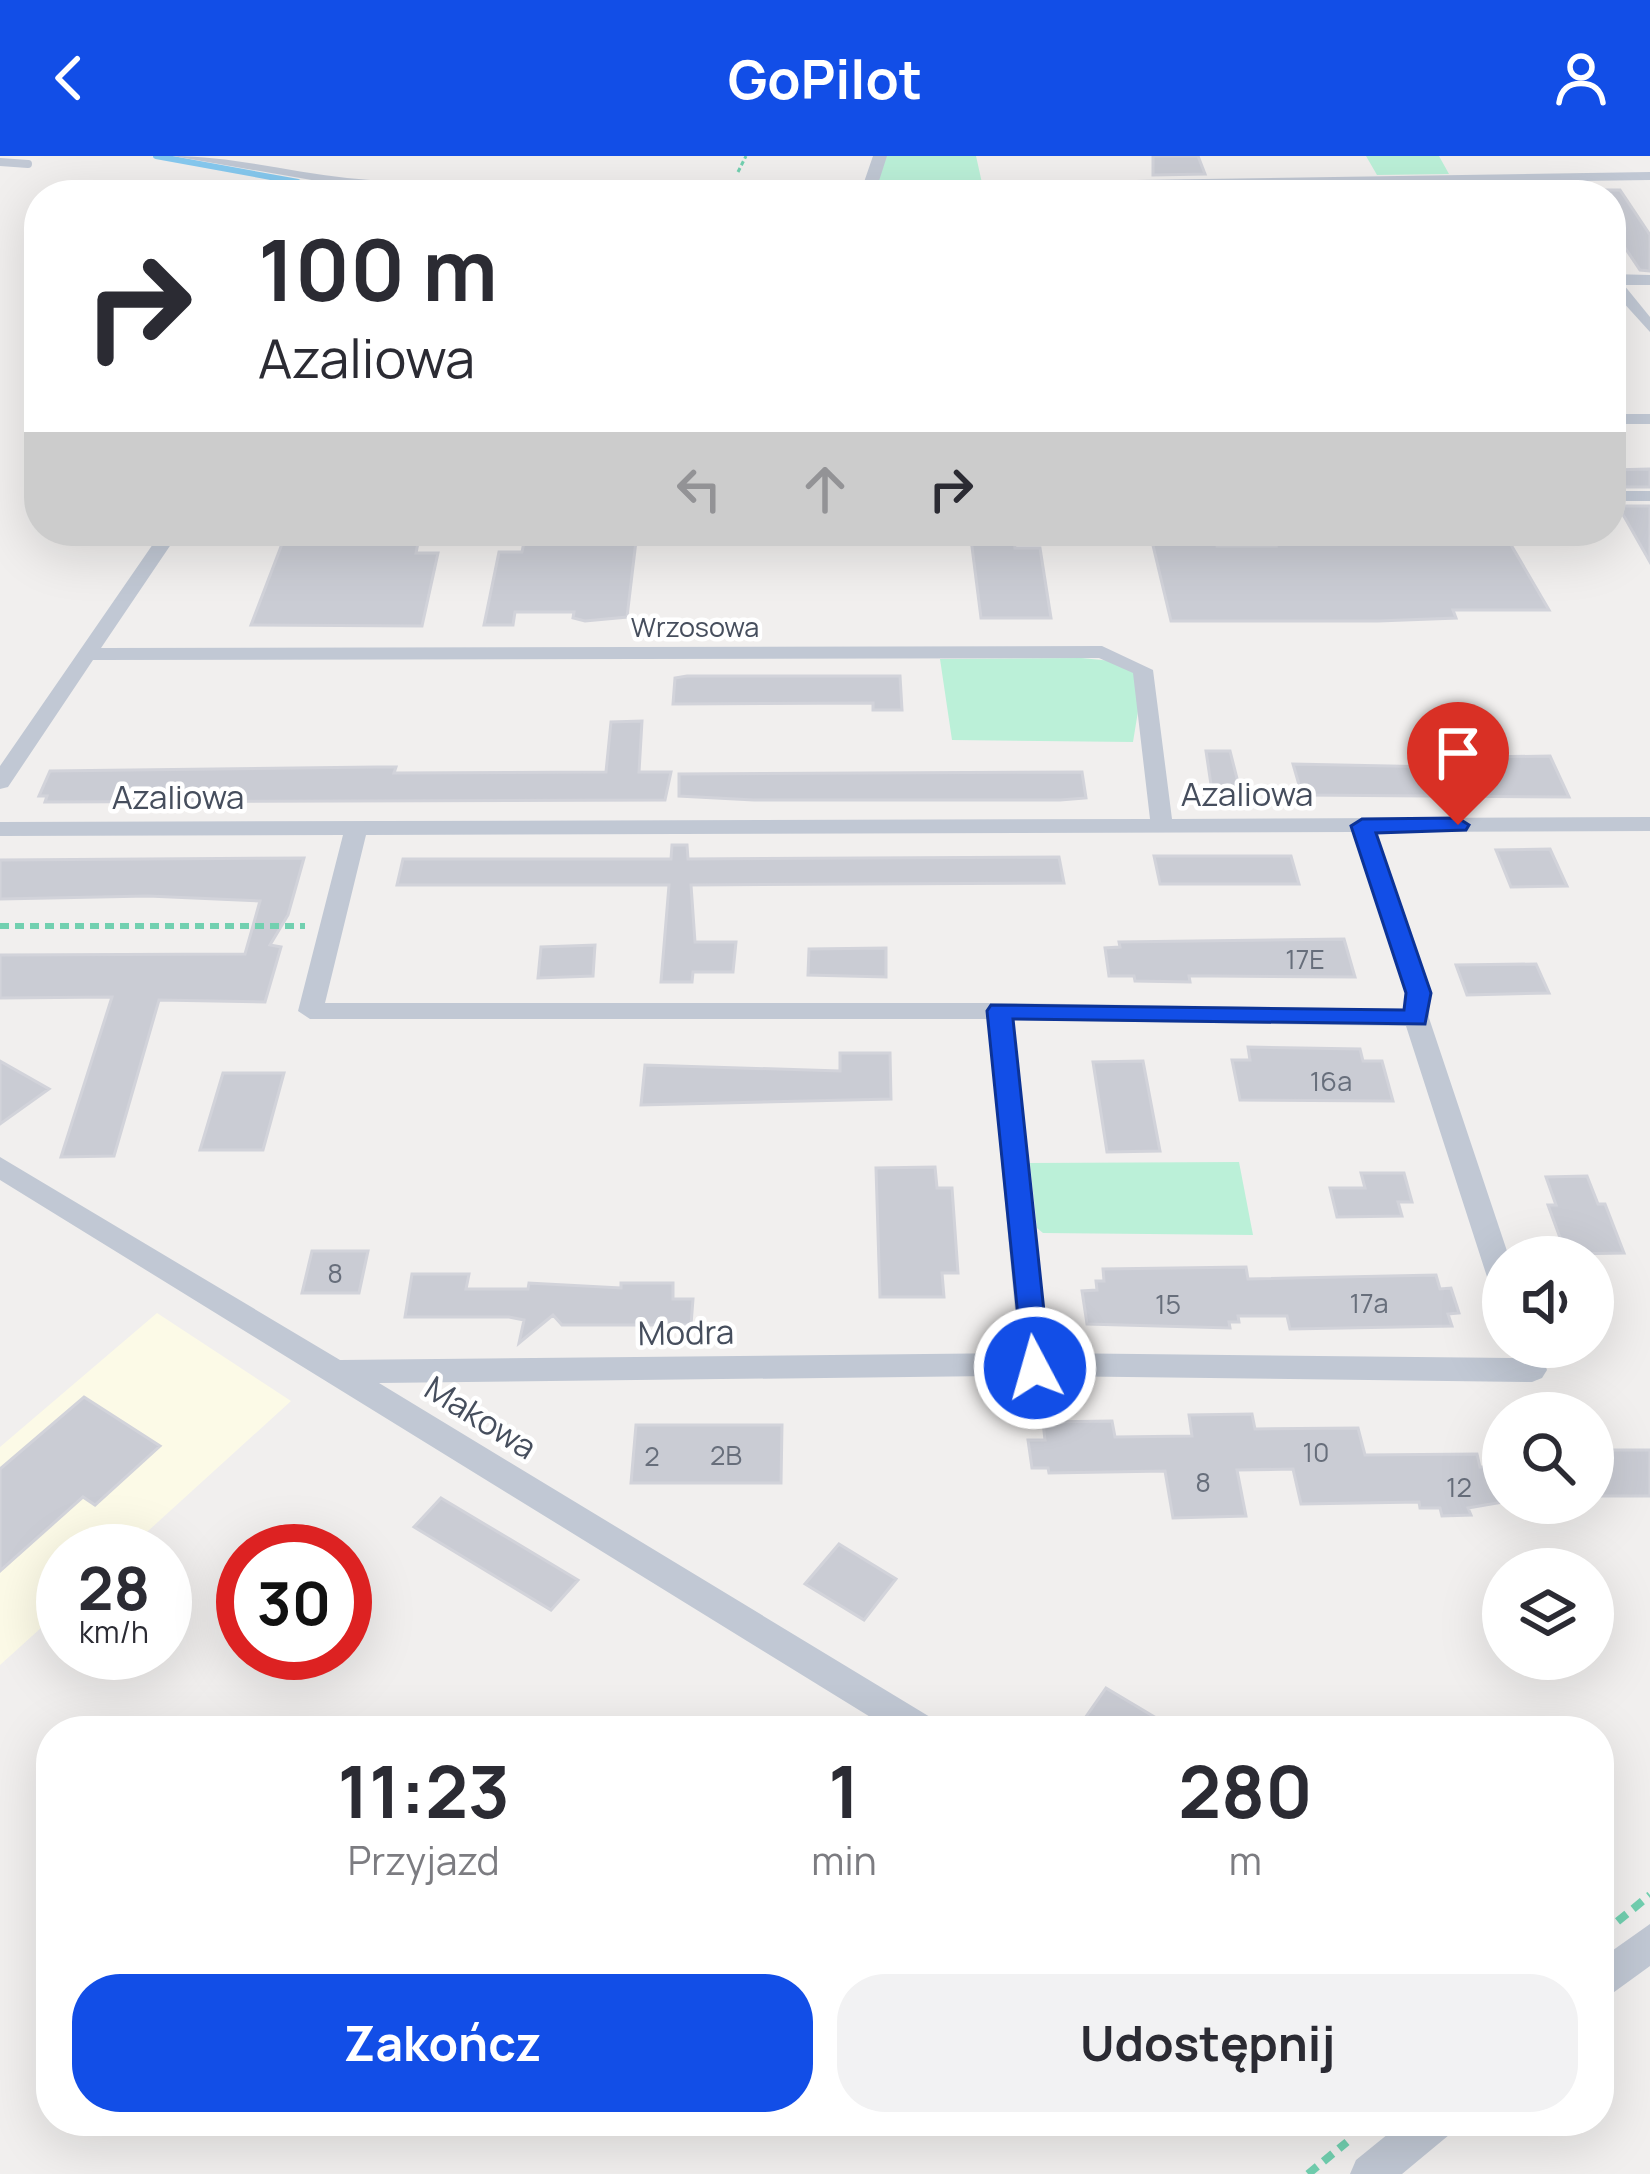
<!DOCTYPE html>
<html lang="pl">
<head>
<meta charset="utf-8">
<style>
	:root { --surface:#fff; --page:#f2f2f3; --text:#2b2b33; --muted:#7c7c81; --accent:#124ee7 }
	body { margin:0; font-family:Manrope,sans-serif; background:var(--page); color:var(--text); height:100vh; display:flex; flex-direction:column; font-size:45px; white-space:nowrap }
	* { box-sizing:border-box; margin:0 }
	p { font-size:39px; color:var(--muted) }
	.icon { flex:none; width:66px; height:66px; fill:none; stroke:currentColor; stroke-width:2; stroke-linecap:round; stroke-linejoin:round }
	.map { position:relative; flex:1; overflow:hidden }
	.drawer { position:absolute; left:36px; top:1560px; width:1578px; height:420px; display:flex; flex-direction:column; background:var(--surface); border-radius:48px; box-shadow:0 12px 48px #0002 }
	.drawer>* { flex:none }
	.hud { position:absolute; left:24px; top:24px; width:1602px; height:366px; border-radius:48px; box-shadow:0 12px 48px #0002; background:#fff; color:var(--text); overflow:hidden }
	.controls { position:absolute; left:1482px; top:1080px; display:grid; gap:24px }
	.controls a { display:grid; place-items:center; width:132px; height:132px; border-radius:50%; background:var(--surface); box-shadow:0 12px 48px #0002; font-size:60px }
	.speed { position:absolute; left:36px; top:1368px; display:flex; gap:24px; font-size:60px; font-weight:700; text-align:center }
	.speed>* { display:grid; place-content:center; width:156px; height:156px; border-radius:50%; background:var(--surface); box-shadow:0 12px 48px #0002; line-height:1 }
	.speed small { font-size:30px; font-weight:400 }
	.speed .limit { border:18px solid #d22; background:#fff; color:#111 }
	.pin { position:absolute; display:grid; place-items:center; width:102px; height:102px; color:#fff; margin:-123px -51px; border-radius:50% 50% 50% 0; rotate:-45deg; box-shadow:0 0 12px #0007 }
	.pin .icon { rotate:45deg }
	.me { position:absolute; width:132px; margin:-66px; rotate:354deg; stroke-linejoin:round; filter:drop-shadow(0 0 9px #0008) }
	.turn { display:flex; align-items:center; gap:42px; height:252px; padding:0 36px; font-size:54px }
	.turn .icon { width:156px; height:156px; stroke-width:2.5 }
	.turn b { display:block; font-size:84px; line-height:102px }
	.lanes { display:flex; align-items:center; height:114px; padding:0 36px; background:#0003; justify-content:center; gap:60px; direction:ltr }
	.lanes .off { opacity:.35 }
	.eta { display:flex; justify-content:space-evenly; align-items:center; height:204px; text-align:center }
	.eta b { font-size:72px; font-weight:700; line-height:84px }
	.primary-button { display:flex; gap:24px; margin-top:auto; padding:24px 36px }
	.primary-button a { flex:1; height:138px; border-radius:48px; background:var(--accent); color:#fff; font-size:48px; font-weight:700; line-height:138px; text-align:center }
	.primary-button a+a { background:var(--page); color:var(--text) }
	header { display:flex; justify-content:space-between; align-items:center; height:156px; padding:0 36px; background:var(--accent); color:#fff; font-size:54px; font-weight:700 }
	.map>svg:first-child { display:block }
	.commercial { fill:#fcfae7 }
	.green { fill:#bbf0d8 }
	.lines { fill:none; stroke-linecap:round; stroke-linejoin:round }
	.stream { stroke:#86c9ef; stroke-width:6 }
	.building { fill:#caccd4; stroke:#d2d3da; stroke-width:3 }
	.path-far2 { stroke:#72d0b0; stroke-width:3; stroke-dasharray:4.5 3; stroke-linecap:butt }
	.path-far1 { stroke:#72d0b0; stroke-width:6; stroke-dasharray:9 6; stroke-linecap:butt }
	.path { stroke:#72d0b0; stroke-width:8; stroke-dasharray:12 8; stroke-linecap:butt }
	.service { stroke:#c1c8d4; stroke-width:8 }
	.minor { fill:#c1c8d4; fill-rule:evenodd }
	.route { fill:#124ee7; stroke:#0c3396; stroke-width:3 }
	.labels { text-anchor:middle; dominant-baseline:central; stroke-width:9; stroke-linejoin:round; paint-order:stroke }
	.far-street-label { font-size:27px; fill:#464e5d; stroke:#fff }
	.number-label { font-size:27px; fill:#676e7b }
	.street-label { font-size:33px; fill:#464e5d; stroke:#fff }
</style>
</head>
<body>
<header><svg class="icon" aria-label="back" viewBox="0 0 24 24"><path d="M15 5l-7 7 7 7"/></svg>GoPilot<svg class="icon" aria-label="person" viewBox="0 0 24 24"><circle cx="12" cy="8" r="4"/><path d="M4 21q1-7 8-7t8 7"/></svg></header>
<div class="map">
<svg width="1650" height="2018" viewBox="0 0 1650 2018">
	<rect width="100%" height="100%" fill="#f1efee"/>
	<path class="commercial" d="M 157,1157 L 291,1245 L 126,1395 L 63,1395 L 63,1452 L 0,1509 L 0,1291 Z"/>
	<path class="green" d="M 885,0 L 976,0 L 982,27 L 877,28 Z
		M 1366,0 L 1439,0 L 1449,18 L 1377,19 Z
		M 1081,502 L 1112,505 L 1134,515 L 1140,543 L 1133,586 L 952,584 L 940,503 Z
		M 1239,1006 L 1253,1079 L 1043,1077 L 1037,1072 L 1030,1007 Z"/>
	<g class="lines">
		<path class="stream" d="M 156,0 L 298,26
			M 367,34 L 396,36"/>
	</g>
	<path class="building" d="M 1153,0 L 1198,0 L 1205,18 L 1153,19 Z
		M 1591,34 L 1620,34 L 1650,79 L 1650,115 L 1640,114 L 1611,71 L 1611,39 L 1594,39 Z
		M 1650,313 L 1650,331 L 1611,331 L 1611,314 Z
		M 1617,350 L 1650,350 L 1650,406 L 1625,362 Z
		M 1417,379 L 1419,383 L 1507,382 L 1549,454 L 1453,454 L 1456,462 L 1378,465 L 1171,465 L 1151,381 L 1214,380 L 1217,390 L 1276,390 L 1273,380 Z
		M 1014,382 L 1015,392 L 1040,392 L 1051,462 L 981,462 L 971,383 Z
		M 636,385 L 627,461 L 585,465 L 573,462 L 574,456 L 515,456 L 513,469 L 484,469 L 499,396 L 522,396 L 524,386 Z
		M 418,387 L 416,397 L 438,397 L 422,470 L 251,469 L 282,388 Z
		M 687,520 L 900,520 L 902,554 L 873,554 L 873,547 L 673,548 L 675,522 Z
		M 642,565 L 639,616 L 671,616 L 665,644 L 45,646 L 47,640 L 39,640 L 50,615 L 377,611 L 396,611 L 394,617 L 606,616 L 611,566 Z
		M 1206,595 L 1230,595 L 1242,642 L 1213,642 Z
		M 1550,600 L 1569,641 L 1302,639 L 1293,608 L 1488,612 L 1483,601 Z
		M 1082,616 L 1086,642 L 1060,644 L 754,644 L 679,640 L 679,618 Z
		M 672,689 L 687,689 L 688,703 L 1059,701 L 1064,727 L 691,729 L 695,786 L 736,786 L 733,816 L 693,816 L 692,826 L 661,826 L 669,729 L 397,729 L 403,703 L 671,703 Z
		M 1550,693 L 1567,730 L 1511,731 L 1496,694 Z
		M 1154,700 L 1291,700 L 1299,728 L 1160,728 Z
		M 304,702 L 288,759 L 270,789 L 281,791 L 265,846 L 159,844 L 114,1000 L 61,1001 L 112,841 L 0,842 L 0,799 L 245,798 L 260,745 L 148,740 L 0,743 L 0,704 Z
		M 1344,783 L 1355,821 L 1213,820 L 1189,820 L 1190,826 L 1135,825 L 1134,820 L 1109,820 L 1105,792 L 1120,791 L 1119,786 Z
		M 595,789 L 593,820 L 538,822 L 541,791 Z
		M 886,792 L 886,821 L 808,819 L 809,793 Z
		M 1536,808 L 1549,837 L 1467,839 L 1456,809 Z
		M 1248,891 L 1360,893 L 1363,905 L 1382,905 L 1393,945 L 1240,944 L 1232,904 L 1250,904 Z
		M 840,897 L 890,897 L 891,943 L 641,949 L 645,909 L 840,915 Z
		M 0,905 L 49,933 L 0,968 Z
		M 1143,905 L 1160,995 L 1107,996 L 1093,906 Z
		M 223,917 L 284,917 L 263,994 L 200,994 Z
		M 935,1011 L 937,1032 L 952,1032 L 958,1117 L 942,1117 L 944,1141 L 880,1141 L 876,1012 Z
		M 1361,1017 L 1404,1017 L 1412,1046 L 1398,1046 L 1402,1060 L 1337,1061 L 1330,1032 L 1365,1032 Z
		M 1587,1020 L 1598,1048 L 1605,1048 L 1624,1097 L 1566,1098 L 1548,1049 L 1556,1049 L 1546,1021 Z
		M 312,1095 L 368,1095 L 359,1137 L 302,1137 Z
		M 1246,1111 L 1248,1123 L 1436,1119 L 1440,1133 L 1451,1132 L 1459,1157 L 1448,1158 L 1452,1170 L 1290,1173 L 1287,1160 L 1238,1160 L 1239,1166 L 1229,1166 L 1230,1172 L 1087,1168 L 1082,1135 L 1097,1134 L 1096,1125 L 1104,1125 L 1103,1113 Z
		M 412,1118 L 469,1118 L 466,1133 L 528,1133 L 529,1127 L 621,1132 L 621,1127 L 673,1127 L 673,1143 L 693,1143 L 691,1169 L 562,1169 L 553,1159 L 519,1187 L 524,1164 L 509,1161 L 405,1161 Z
		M 84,1241 L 160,1290 L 95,1349 L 83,1341 L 0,1415 L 0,1313 Z
		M 1252,1258 L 1255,1273 L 1358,1272 L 1365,1299 L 1477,1298 L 1480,1311 L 1503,1311 L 1503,1346 L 1468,1352 L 1471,1359 L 1442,1360 L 1440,1352 L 1420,1352 L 1419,1346 L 1301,1348 L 1293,1313 L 1237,1314 L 1246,1360 L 1173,1362 L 1165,1315 L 1049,1317 L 1048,1312 L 1032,1312 L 1028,1284 L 1045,1284 L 1043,1266 L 1112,1265 L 1115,1281 L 1192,1280 L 1189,1259 Z
		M 636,1269 L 782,1269 L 781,1327 L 631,1327 Z
		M 1593,1294 L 1650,1294 L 1650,1340 L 1593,1340 Z
		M 441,1342 L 578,1424 L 551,1454 L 414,1371 Z
		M 839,1388 L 896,1423 L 864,1464 L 805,1428 Z
		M 1106,1532 L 1178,1575 L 1076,1575 Z"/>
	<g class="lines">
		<path class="path-far2" d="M 738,16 L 746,0"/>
		<path class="path-far1" d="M 0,770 L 305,770"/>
		<path class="path" d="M 1602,1778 L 1650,1739
			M 1308,2018 L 1347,1986"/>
		<path class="service" d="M 0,6 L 28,8"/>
		<path class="minor" d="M 173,0 C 232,0 288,16 347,22 C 518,38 692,31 863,29 L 873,0 L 887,0 L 878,28 L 1650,16 L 1650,24 L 555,39 L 346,30 Z
			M 1611,118 L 1650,119 L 1650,129 L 1624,129 L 1650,161 L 1650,176 L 1611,133 Z
			M 1611,258 L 1650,258 L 1650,268 L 1611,268 Z
			M 1611,335 L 1650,335 L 1650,345 L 1611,345 Z
			M 162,375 L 180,375 L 101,492 L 1102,490 L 1153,514 L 1172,663 L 1650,661 L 1650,675 L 1375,676 L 1430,837 L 1429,862 L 1509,1101 L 1503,1101 L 1503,1138 L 1493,1135 L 1489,1127 L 1406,870 L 1013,864 L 1048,1197 L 1513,1202 L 1509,1191 L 1539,1191 L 1547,1214 L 1542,1222 L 1532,1226 L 1045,1220 L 1035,1224 L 993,1220 L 379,1227 L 935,1564 L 940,1575 L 893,1575 L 0,1024 L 0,1001 L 340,1204 L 1019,1197 L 988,863 L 310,863 L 298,855 L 343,679 L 0,680 L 0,666 L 1150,663 L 1133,517 L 1099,502 L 93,504 L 8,631 L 0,633 L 0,610 ZM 1353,676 L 1406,837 L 1404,853 L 1000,847 L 325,847 L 366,679 Z
			M 1650,1768 L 1650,1810 L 1599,1847 L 1599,1804 Z
			M 1404,1965 L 1455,1965 L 1449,1979 L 1402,2018 L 1350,2018 L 1356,2004 Z"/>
	</g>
	<path class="route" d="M 1458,662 L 1469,669 L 1466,674 L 1376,677 L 1431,837 L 1425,868 L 1013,863 L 1050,1212 L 1046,1220 L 1024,1220 L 987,855 L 991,849 L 1404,854 L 1406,837 L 1351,670 L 1362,663 Z"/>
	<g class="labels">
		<g class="far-street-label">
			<text x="695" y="470">Wrzosowa</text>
		</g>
		<g class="number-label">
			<text x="1305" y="802">17E</text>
			<text x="1331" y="924">16a</text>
			<text x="335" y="1116">8</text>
			<text x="1369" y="1146">17a</text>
			<text x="1168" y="1147">15</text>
			<text x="1316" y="1295">10</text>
			<text x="726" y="1298">2B</text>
			<text x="652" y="1299">2</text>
			<text x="1203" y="1325">8</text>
			<text x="1459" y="1330">12</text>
		</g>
		<g class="street-label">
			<text x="1247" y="637">Azaliowa</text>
			<text x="178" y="640">Azaliowa</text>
			<text transform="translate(686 1176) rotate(-1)">Modra</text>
			<text transform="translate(481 1261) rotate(32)">Makowa</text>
		</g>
	</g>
</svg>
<div class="controls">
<a><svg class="icon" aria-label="sound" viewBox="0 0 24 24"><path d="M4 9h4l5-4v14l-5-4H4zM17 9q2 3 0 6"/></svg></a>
<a><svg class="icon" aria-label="search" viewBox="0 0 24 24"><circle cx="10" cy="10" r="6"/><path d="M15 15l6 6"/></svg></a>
<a><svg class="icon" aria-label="layers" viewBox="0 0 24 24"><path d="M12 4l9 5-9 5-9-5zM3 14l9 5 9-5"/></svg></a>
</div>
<div class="speed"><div>28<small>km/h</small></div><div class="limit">30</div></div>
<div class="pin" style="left:1458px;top:669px;background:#d93025"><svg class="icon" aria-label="arrive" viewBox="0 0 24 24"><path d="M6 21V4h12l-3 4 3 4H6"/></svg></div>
<svg class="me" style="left:1035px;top:1212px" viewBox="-20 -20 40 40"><circle r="17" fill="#124ee7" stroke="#fff" stroke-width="3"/><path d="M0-11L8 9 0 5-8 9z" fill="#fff"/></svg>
<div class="hud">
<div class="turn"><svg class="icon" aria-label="right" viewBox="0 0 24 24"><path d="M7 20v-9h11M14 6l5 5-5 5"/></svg><div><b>100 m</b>Azaliowa</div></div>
<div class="lanes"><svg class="icon off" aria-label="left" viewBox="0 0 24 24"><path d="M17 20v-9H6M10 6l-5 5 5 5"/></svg><svg class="icon off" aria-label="ahead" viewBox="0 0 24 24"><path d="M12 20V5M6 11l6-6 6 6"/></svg><svg class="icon" aria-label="right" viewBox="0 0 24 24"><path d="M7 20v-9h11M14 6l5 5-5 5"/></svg></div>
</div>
<section class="drawer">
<div class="eta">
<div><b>11:23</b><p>Przyjazd</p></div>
<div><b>1</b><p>min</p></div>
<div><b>280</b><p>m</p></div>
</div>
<div class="primary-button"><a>Zakończ</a><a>Udostępnij</a></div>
</section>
</div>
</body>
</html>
